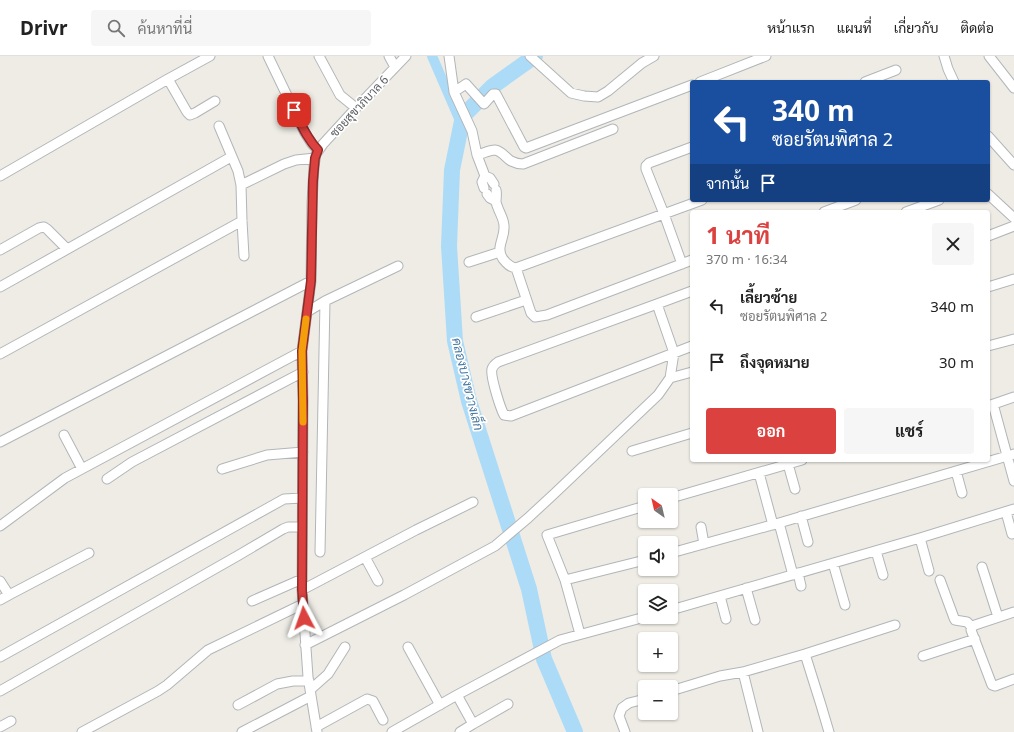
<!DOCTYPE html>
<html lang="th">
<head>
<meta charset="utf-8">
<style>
	:root { --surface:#fff; --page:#f6f6f6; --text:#222; --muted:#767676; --line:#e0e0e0; --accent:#db423f }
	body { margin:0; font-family:"Noto Sans",Sarabun,sans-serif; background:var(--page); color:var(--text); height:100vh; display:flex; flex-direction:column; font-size:15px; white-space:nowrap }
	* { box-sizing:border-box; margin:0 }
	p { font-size:13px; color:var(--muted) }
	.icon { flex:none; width:22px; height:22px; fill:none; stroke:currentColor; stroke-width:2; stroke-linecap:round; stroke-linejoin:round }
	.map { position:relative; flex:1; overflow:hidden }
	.details { position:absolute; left:690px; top:154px; width:300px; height:252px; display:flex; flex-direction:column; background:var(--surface); border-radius:4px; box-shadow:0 1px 3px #0004 }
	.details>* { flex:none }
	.banner { position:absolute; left:690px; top:24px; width:300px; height:122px; border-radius:4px; box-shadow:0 1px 3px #0004; background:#1a4fa0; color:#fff; overflow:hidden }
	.needle { width:26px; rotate:326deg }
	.fabs { position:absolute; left:638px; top:432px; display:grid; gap:8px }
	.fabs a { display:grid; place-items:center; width:40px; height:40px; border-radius:4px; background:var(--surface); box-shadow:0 1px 3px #0004; font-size:20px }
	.pin { position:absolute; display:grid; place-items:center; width:34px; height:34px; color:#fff; margin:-17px; border-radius:8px; box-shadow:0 2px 6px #0006 }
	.me { position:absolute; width:44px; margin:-22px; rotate:356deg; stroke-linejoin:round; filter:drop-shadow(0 0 3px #0008) }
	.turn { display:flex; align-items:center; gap:14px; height:84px; padding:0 16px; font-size:18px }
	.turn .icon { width:52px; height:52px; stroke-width:2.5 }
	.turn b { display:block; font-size:28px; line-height:34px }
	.then { display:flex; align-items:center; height:38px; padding:0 16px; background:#0003; gap:8px; font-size:15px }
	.round { display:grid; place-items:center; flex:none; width:42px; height:42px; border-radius:4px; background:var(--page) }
	.head { display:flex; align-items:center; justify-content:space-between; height:68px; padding:0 16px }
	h1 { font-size:24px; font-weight:700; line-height:30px; color:var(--accent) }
	.cta { display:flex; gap:8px; margin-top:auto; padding:8px 16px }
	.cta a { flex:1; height:46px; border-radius:4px; background:var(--accent); color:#fff; font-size:16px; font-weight:700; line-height:46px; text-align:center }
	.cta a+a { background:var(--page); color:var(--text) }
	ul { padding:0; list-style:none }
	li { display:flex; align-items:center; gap:12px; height:56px; padding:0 16px }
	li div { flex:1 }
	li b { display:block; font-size:15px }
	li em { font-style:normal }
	header { display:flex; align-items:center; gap:24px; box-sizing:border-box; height:56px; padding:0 20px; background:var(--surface); border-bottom:1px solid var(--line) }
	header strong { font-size:19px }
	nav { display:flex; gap:22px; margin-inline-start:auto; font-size:14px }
	.search { width:280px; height:36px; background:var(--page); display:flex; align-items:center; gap:10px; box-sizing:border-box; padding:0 14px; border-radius:4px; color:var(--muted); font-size:15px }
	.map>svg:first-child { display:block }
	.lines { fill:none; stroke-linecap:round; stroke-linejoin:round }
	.canal { stroke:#acdbf8; stroke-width:10 }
	.river { stroke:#acdbf8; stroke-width:16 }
	.minor-casing { stroke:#b2b6b9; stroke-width:11 }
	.minor { stroke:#fff; stroke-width:9 }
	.route-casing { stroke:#8e2b29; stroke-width:10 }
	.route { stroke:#db423f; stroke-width:7 }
	.slow { stroke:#f59e0b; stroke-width:7 }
	.labels { text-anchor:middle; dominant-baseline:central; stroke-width:3.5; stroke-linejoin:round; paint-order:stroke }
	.street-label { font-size:12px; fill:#5d6164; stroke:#fff }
	.water-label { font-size:13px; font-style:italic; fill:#4778a1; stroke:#fff }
</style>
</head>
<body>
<header>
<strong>Drivr</strong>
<div class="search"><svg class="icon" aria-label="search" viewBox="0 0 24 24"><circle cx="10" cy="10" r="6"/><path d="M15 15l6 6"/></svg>ค้นหาที่นี่</div>
<nav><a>หน้าแรก</a><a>แผนที่</a><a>เกี่ยวกับ</a><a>ติดต่อ</a></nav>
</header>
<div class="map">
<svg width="1014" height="676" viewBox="0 0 1014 676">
	<rect width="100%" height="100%" fill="#eeece5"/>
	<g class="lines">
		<path class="canal" d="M 432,0 L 461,67"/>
		<path class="river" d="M 535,0 L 493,30 L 463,60 L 452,114 L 449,190 L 455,285 L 469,345 L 529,533 L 544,603 L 575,676"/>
		<defs>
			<path id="minor" d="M 268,0 L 305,77 L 312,88 L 318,94
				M 319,0 L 340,39 L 356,52
				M 389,0 L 395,11
				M 449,0 L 454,36 L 472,75 L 477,99 L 485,120 L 482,126 L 484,132
				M 530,0 L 571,37 L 584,40 L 598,41 L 608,35 L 642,7 L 654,0
				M 944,0 L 948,13 L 954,26
				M 989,0 L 1014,32
				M 168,23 L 187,56 L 190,59 L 195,57 L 215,45
				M 700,26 L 766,0
				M 865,26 L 896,14
				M 454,36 L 466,28 L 484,48 L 493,38 L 496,38 L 524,91 L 526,92 L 692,29
				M 219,70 L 238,115 L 241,129 L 242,165 L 244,200
				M 988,80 L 1014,109
				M 477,99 C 482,98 489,94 495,94 C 502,95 506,102 511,105 C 515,107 519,108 523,108 L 613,73
				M 0,120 L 168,23 L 210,0
				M 485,120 L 490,122 L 494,128
				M 241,129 L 284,108 L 296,104 L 315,102
				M 496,134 C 497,139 496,142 496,146 C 498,155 504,162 504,170 C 505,183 495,191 503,203 C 507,208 510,211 516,212 L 702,144
				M 487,138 L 490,142 L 496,145
				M 988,138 L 1014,162
				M 824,156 L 856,144
				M 906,156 L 939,144
				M 988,180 L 1014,170
				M 0,194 L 39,172 L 44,171 L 47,173 L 67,193
				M 469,206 L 500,196
				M 682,208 L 664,158 L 646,113 L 646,110 L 649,107 L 692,91
				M 516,212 L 531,257 L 535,261 L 547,259 L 692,204
				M 0,231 L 231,101
				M 988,231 L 1014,223
				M 657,248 L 498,306 C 495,308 493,310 492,313 C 490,320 500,351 504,359 L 511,360 L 692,290
				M 307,256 L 325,245 L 398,210
				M 476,261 L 526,244
				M 988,290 L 1014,283
				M 0,298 L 242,165
				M 670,322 L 692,316
				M 993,348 L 1014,425
				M 988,350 L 1014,341
				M 64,379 L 82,413
				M 0,386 L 311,225
				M 632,395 L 692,377
				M 788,408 L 795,433
				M 222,413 L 267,399 L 303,396
				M 956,415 L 962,437
				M 759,417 L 773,469
				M 107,423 L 132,406 L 303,316
				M 671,442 L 802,404
				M 1006,456 L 1012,478
				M 801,460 L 808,486
				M 779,467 L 793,519
				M 0,470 L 65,422 L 302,295
				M 701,471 L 704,488
				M 920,482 L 929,515
				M 876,495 L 883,519
				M 320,496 L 325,245
				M 671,497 L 779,467 L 1014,398
				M 365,501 L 378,525
				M 833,507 L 845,549
				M 982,511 L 998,561
				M 798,517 L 801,530
				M 565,524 L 645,504
				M 940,524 L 954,562 L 955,564 L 967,566 L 972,571
				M 0,525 L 9,539 L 0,544
				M 746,532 L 755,564
				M 302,534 L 416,474 L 473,446
				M 9,539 L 89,497
				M 720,540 L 726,563
				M 252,545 L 302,523
				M 671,554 L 920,482 L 1014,453
				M 1014,556 L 975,569 L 972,571 L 971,574 L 992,629 L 995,630 L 1014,623
				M 580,578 L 565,524 L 547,479 L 645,450
				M 305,589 L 404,539 L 495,490 L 528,462 L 555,437 L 658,339 L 670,322 L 674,297 L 657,248 L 692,235
				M 408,591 L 440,649
				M 805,598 L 821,649 L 829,676
				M 923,600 L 975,583
				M 0,601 L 284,443 L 302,442
				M 743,616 L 758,676
				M 310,634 L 328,618 L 345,591
				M 0,635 L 239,499 L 283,473 L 288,471 L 302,471
				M 671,635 L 720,620 L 743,616 L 805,598 L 895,569
				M 457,639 L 473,668 L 460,676
				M 238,649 L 277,628 L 293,625 L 309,625
				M 473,668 L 508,648
				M 0,671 L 11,665
				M 316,671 L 367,643 L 373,645 L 383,664
				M 82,676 L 158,635 L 167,629 L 208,594 L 303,548
				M 242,676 L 311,640
				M 317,676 L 308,621 L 302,534 L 303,345 L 302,295 L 311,225 L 312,147 L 314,110 L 316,98 L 323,88 L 356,52 L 406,0
				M 392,676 L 457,639 L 560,584 L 645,561
				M 625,676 L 619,660 L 622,652 L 629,647 L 645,643"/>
		</defs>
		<use href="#minor" class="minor-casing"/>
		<use href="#minor" class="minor"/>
	</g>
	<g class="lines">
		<defs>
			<path id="route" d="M 294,54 C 301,68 307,83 318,94 L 315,102 L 313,125 L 311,225 L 302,295 L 303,345 L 302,534 L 304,562"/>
		</defs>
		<use href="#route" class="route-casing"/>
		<use href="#route" class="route"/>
		<path class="slow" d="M 303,366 L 302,295 L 306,263"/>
	</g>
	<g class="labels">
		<g class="street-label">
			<text transform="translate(359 50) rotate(-47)">ซอยสุขาภิบาล 6</text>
		</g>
		<g class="water-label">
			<text transform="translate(468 328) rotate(76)">คลองบางขวางเล็ก</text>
		</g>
	</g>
</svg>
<div class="fabs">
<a><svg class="needle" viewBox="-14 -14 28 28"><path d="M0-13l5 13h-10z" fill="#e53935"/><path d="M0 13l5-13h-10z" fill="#767676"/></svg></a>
<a><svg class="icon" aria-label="sound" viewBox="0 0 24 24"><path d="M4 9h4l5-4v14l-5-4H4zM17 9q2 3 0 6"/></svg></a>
<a><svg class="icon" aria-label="layers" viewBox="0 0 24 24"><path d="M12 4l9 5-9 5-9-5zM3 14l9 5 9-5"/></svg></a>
<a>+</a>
<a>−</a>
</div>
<div class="pin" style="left:294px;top:54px;background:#d93025"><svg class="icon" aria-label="arrive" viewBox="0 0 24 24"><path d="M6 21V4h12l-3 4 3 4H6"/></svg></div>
<svg class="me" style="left:304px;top:562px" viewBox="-20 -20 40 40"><path d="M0-17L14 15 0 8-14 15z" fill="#db423f" stroke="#fff" stroke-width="4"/></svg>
<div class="banner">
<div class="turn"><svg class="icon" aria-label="left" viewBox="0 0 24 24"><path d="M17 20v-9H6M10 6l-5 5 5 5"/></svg><div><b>340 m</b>ซอยรัตนพิศาล 2</div></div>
<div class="then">จากนั้น<svg class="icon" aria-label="arrive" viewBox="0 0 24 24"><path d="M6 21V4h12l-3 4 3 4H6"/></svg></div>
</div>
<section class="details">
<div class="head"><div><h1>1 นาที</h1><p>370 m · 16:34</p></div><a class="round"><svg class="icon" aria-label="close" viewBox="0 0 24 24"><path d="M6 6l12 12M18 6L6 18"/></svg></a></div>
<ul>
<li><svg class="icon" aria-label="left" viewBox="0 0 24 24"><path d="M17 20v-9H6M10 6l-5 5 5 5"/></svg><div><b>เลี้ยวซ้าย</b><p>ซอยรัตนพิศาล 2</p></div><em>340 m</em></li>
<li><svg class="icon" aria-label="arrive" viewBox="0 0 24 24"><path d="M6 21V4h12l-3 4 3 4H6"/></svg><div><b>ถึงจุดหมาย</b></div><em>30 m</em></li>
</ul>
<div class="cta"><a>ออก</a><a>แชร์</a></div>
</section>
</div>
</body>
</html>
